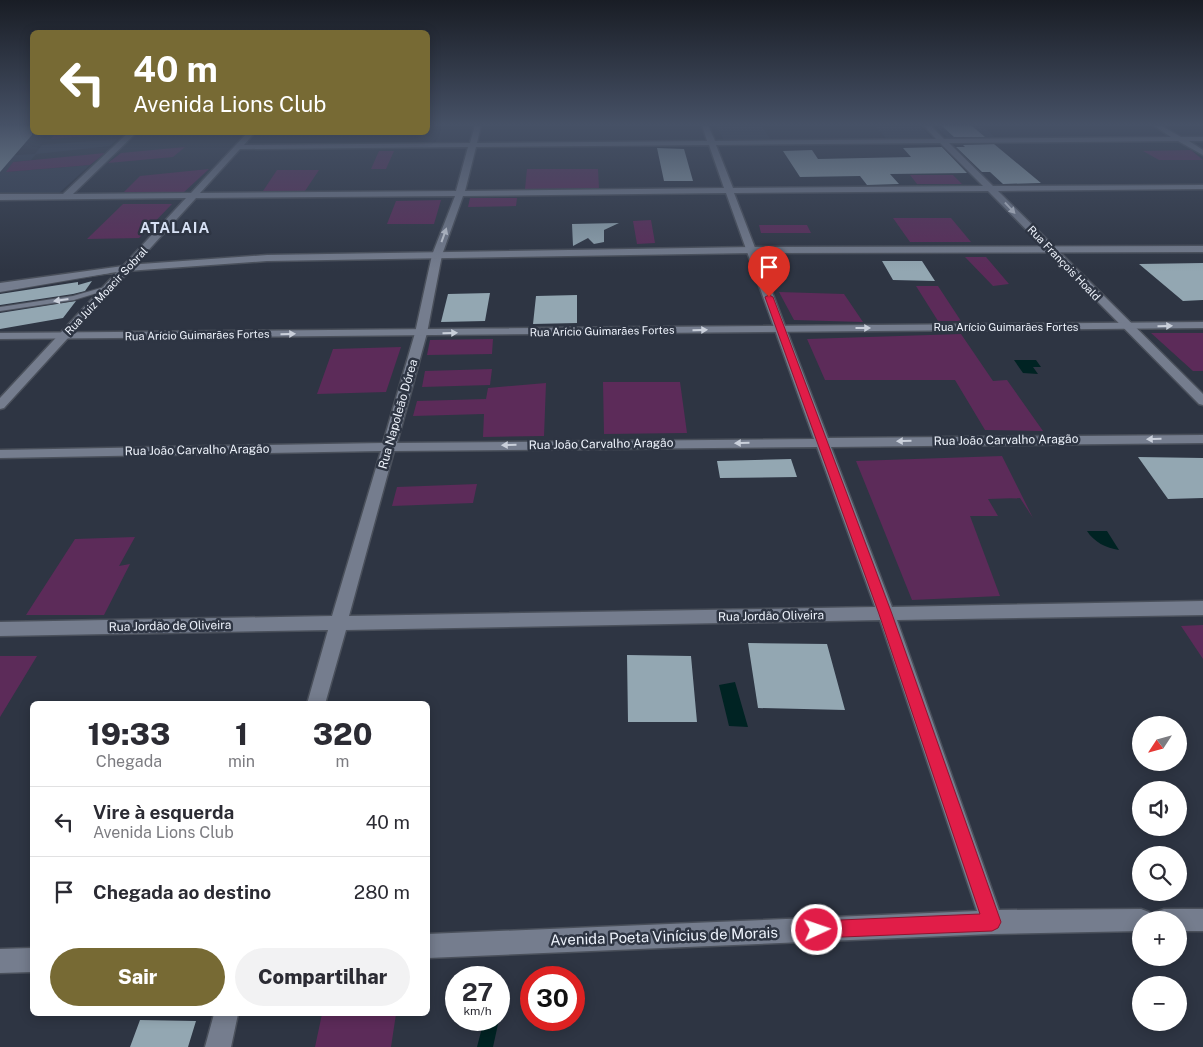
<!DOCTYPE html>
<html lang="pt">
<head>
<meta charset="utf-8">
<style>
	:root { --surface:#fff; --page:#f2f2f3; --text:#2b2b33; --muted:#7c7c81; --line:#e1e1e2; --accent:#776a34 }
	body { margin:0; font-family:"Public Sans",sans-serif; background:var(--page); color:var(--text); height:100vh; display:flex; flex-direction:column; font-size:19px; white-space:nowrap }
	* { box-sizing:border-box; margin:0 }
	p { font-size:16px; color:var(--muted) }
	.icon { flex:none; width:28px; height:28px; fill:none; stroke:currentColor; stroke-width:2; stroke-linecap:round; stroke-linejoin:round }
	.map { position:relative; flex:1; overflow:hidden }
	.details { position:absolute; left:30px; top:701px; width:400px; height:315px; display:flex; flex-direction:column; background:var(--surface); border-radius:8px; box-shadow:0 2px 12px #0003 }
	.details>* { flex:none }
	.top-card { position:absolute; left:30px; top:30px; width:400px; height:105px; border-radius:8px; box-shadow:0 2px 12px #0003; background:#776a34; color:#fff; overflow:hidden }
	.needle { width:32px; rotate:234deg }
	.controls { position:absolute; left:1132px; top:716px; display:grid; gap:10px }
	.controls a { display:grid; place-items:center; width:55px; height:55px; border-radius:50%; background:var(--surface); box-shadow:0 2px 12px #0003; font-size:25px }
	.speed { position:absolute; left:445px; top:966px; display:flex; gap:10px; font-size:25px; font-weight:700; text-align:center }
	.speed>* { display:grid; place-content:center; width:65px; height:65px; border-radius:50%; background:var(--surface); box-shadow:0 2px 12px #0003; line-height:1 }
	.speed small { font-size:12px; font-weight:400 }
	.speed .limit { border:8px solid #d22; background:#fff; color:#111 }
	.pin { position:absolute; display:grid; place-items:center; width:42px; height:42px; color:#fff; margin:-51px -21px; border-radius:50% 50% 50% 0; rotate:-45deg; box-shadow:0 0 5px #0007 }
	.pin .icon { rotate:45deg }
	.me { position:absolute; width:55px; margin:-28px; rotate:87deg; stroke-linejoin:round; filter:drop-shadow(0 0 4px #0008) }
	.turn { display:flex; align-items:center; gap:18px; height:105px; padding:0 20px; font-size:22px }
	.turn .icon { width:65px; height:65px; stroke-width:2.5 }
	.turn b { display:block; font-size:35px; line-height:42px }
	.eta { display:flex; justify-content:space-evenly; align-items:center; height:85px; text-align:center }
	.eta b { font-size:30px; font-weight:800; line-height:35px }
	.primary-button { display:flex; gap:10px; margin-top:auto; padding:10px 20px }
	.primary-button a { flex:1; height:58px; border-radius:30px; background:var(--accent); color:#fff; font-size:20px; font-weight:800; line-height:58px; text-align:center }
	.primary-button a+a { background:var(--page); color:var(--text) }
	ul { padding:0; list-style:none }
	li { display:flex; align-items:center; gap:15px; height:70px; padding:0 20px; border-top:1px solid var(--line) }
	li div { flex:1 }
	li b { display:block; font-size:19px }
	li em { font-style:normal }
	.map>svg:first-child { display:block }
	.built { fill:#353f52 }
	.green { fill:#5c2b59 }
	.water { fill:#002323 }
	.building { fill:#93a7b2 }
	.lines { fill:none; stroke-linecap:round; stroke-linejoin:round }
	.lane-casing { stroke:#4a505b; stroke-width:2 }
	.street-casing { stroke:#4a505b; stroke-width:3 }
	.secondary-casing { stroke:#4a505b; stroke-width:3 }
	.lane { fill:#757d8e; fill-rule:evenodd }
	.street { fill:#757d8e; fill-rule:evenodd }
	.secondary { fill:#757d8e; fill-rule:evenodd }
	.oneway { fill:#c9cfda }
	.route { fill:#e11d48; stroke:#92132f }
	.labels { text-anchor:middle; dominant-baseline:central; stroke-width:5; stroke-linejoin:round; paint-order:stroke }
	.far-street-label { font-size:11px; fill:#edf2fb; stroke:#2e3543 }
	.street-label { font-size:12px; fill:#edf2fb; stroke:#2e3543 }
	.far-district-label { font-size:15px; font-weight:bold; letter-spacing:1px; fill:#d7e1f4; stroke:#2e3543 }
	.near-street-label { font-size:15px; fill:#edf2fb; stroke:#2e3543 }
</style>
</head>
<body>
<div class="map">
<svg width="1203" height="1047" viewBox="0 0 1203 1047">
	<rect width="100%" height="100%" fill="#2e3543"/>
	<path class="built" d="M 716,125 L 761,125 L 771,140 L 724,141 Z
		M 874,125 L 919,125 L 933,139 L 886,138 Z
		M 934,125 L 981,125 L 996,138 L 948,138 Z
		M 117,139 L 110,146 L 36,154 L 31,160 L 13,162 L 7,172 L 90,165 L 58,194 L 0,194 L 0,156 L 35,154 L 42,145 Z"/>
	<path class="green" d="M 55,133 L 55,132 L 125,133 L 51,139 Z
		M 185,147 L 173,157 L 108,163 L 121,153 Z
		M 1191,150 L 1203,160 L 1159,160 L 1143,151 Z
		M 379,151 L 394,151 L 386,169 L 371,169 Z
		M 105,153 L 90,165 L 6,172 L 13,162 Z
		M 209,169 L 183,193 L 124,192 L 140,176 Z
		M 527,169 L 598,169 L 599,188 L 525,189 Z
		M 277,170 L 319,170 L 305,191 L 263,191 Z
		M 910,175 L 953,175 L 962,184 L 917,184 Z
		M 470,198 L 517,198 L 516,206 L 468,207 Z
		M 441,200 L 434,224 L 387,224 L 396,201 Z
		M 123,204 L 172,204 L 139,238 L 87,239 Z
		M 893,218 L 951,218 L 971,242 L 910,242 Z
		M 651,220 L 655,243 L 637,244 L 633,221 Z
		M 759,225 L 807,225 L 811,233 L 761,233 Z
		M 965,257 L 986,257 L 1009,284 L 993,286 Z
		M 916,286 L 938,286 L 961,321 L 938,321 Z
		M 779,292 L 844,294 L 863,322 L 794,320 Z
		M 1151,333 L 1203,333 L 1203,371 L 1193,371 Z
		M 961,334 L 993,381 L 1007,380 L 1043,431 L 985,430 L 955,380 L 825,380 L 807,339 Z
		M 493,339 L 492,354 L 427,355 L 430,340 Z
		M 401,347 L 386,392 L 317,394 L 333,349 Z
		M 492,369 L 490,385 L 422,387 L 425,371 Z
		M 603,382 L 680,382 L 687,433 L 604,434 Z
		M 546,383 L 544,436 L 483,437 L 484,414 L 413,416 L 417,401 L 486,399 L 488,388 Z
		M 1002,456 L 1033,518 L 1020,498 L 988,499 L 998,516 L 970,516 L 1000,596 L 912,600 L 856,461 Z
		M 477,484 L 473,503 L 392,506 L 397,487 Z
		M 135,537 L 119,566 L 130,564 L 104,615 L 26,615 L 75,539 Z
		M 1203,625 L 1203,659 L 1181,626 Z
		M 0,656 L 37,656 L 0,717 Z
		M 322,1014 L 396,1014 L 391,1047 L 315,1047 Z"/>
	<path class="water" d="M 1014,360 L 1036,360 L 1041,367 L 1033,367 L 1038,374 L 1023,373 Z
		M 1087,531 L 1107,531 L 1119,550 C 1106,548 1094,542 1087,531 Z
		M 735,682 L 748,727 L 729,726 L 719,685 Z
		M 499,1015 L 500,1015 L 493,1047 L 477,1047 L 484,1020 L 499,1020 Z"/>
	<path class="building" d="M 0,125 L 32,125 L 32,135 L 0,172 Z
		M 941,125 L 971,125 L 985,137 L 954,137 Z
		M 994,144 L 1041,183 L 1003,184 L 990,172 L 982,172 L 956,147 L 965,147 L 963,145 Z
		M 942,147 L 967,173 L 890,174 L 899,184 L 867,185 L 860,176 L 800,177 L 783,151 L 812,150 L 818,159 L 911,157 L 903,148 Z
		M 657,148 L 684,149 L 693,181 L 664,181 Z
		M 619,223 L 604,230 L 604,242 L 594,244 L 588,238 L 573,246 L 572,224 Z
		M 882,261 L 922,261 L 935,281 L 893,280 Z
		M 1203,263 L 1203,300 L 1183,301 L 1139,264 Z
		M 92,281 L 85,291 L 73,294 L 0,305 L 0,294 L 78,282 L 78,285 Z
		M 490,293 L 485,321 L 441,322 L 448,294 Z
		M 577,295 L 577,323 L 533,324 L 536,296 Z
		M 76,301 L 63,318 L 0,329 L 0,313 Z
		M 1138,457 L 1203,458 L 1203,498 L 1168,499 Z
		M 791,459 L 797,477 L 720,478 L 717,461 Z
		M 748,643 L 827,644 L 845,710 L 758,708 Z
		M 627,655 L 691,656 L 697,722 L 628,722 Z
		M 140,1020 L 196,1021 L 188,1047 L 130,1047 Z"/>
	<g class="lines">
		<defs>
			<path id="lane" d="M 108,270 L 110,271 L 110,273 L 0,292 L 0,288 Z
				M 108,286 L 111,288 L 110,289 L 74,300 L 0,311 L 0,307 L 73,296 Z"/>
			<path id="street" d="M 475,125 L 481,125 L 477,143 L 707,141 L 702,125 L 708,125 L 715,141 L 936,139 L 923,125 L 930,125 L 944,139 L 1171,137 L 1153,125 L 1160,125 L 1181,137 L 1203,137 L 1203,141 L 1189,141 L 1203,150 L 1203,155 L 1178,141 L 949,143 L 993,186 L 1203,185 L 1203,189 L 998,191 L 1203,394 L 1203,405 L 1199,404 L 988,191 L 734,193 L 828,438 L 1203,435 L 1203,443 L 831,447 L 892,607 L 1203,601 L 1203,615 L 897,620 L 999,910 L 1141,909 L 1149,912 L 1152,920 L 1141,920 L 1141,931 L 992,934 L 428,958 L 428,934 L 977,911 L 880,620 L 346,630 L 325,704 L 307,704 L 328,630 L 0,636 L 0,622 L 332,616 L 381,451 L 0,458 L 0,450 L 383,443 L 415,333 L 432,255 L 455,196 L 196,198 L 4,408 L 0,409 L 0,398 L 117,272 L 0,289 L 0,283 L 123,266 L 186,198 L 0,200 L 0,194 L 63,194 L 129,132 L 137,132 L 73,194 L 191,193 L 248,132 L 255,132 L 244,145 L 470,143 ZM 940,143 L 983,186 L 733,188 L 716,145 ZM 709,145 L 724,188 L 465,191 L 476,147 ZM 468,147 L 456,191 L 200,193 L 240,149 ZM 726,193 L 814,439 L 397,443 L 427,333 L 442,255 L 463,196 ZM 817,447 L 875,607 L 349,616 L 394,451 Z
				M 1164,909 L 1203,909 L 1203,931 L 1179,931 L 1179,920 L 1153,920 L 1156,912 Z
				M 32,948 L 32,972 L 0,973 L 0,949 Z
				M 214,1014 L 238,1014 L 231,1047 L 205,1047 Z"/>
			<path id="secondary" d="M 1203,246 L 1203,252 L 752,253 L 267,261 L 127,271 L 122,268 L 127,265 L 267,255 L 752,247 Z
				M 1203,322 L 1203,328 L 0,339 L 0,333 Z"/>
		</defs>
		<use href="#lane" class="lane-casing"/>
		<use href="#street" class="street-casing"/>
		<use href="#secondary" class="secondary-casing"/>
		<use href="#lane" class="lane"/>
		<use href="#street" class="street"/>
		<use href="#secondary" class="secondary"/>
	</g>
	<defs><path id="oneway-solid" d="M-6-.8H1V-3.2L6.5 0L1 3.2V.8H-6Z" transform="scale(1.25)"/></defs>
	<g class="oneway">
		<use href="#oneway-solid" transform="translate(1010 208) rotate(47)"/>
		<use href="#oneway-solid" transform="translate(444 235) rotate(-70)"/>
		<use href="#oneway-solid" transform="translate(61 300) rotate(172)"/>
		<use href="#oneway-solid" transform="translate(1165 326) rotate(-1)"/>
		<use href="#oneway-solid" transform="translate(863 328)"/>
		<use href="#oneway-solid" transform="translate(700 330) rotate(-1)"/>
		<use href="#oneway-solid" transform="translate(450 333) rotate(-1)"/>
		<use href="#oneway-solid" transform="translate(288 334) rotate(-1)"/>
		<use href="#oneway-solid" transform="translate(1154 439) rotate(179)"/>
		<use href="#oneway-solid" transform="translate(904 441) rotate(179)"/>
		<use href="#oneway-solid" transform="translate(742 443) rotate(179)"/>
		<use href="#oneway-solid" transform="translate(509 445) rotate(179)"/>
	</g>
	<linearGradient id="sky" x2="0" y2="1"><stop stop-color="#191d25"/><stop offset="0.46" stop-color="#465166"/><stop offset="1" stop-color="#465166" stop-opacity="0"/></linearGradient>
	<rect width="1203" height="271" fill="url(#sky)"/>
	<path class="route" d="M 769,295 L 773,297 L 892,614 L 1001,922 L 998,928 L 992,931 L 817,938 L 811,936 L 808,930 L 811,923 L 817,921 L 980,914 L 879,614 L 765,297 Z"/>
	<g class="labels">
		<g class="far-street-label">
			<text transform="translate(1064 263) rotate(46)">Rua François Hoald</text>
			<text transform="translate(106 291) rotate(-47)">Rua Juiz Moacir Sobral</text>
			<text x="1006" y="327">Rua Arício Guimarães Fortes</text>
			<text transform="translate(602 331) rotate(-1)">Rua Arício Guimarães Fortes</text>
			<text transform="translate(197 335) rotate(-1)">Rua Arício Guimarães Fortes</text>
		</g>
		<g class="street-label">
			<text transform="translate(398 414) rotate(-74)">Rua Napoleão Dórea</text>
			<text transform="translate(1006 440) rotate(-1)">Rua João Carvalho Aragão</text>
			<text transform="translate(601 444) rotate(-1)">Rua João Carvalho Aragão</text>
			<text transform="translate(197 450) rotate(-1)">Rua João Carvalho Aragão</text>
			<text transform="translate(771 616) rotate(-1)">Rua Jordão Oliveira</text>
			<text transform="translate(170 626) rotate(-1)">Rua Jordão de Oliveira</text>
		</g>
		<g class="far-district-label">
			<text x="175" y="227">ATALAIA</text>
		</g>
		<g class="near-street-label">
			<text transform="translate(664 936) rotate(-2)">Avenida Poeta Vinícius de Morais</text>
		</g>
	</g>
</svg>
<div class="controls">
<a><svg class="needle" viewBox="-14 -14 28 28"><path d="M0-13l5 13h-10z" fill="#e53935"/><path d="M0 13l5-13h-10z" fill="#7c7c81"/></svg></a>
<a><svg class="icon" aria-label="sound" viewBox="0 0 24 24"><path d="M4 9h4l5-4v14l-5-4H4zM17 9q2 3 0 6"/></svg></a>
<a><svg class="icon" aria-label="search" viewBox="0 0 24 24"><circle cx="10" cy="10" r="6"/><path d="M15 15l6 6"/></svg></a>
<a>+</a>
<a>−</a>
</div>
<div class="speed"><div>27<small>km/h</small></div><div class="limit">30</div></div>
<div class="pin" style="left:769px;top:297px;background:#d93025"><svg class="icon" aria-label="arrive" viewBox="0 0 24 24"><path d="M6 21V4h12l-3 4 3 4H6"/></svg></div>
<svg class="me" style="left:817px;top:930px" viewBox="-20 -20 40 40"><circle r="17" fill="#e11d48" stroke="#fff" stroke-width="3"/><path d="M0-11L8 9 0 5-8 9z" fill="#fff"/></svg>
<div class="top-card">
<div class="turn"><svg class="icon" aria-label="left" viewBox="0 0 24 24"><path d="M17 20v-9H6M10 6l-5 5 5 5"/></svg><div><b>40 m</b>Avenida Lions Club</div></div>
</div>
<section class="details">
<div class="eta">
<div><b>19:33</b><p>Chegada</p></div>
<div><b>1</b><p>min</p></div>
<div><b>320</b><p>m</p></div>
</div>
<ul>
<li><svg class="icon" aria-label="left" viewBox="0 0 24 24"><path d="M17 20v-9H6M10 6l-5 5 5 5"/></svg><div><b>Vire à esquerda</b><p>Avenida Lions Club</p></div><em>40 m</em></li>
<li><svg class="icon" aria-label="arrive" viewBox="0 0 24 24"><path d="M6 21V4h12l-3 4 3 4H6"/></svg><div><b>Chegada ao destino</b></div><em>280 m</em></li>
</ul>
<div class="primary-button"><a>Sair</a><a>Compartilhar</a></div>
</section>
</div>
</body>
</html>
